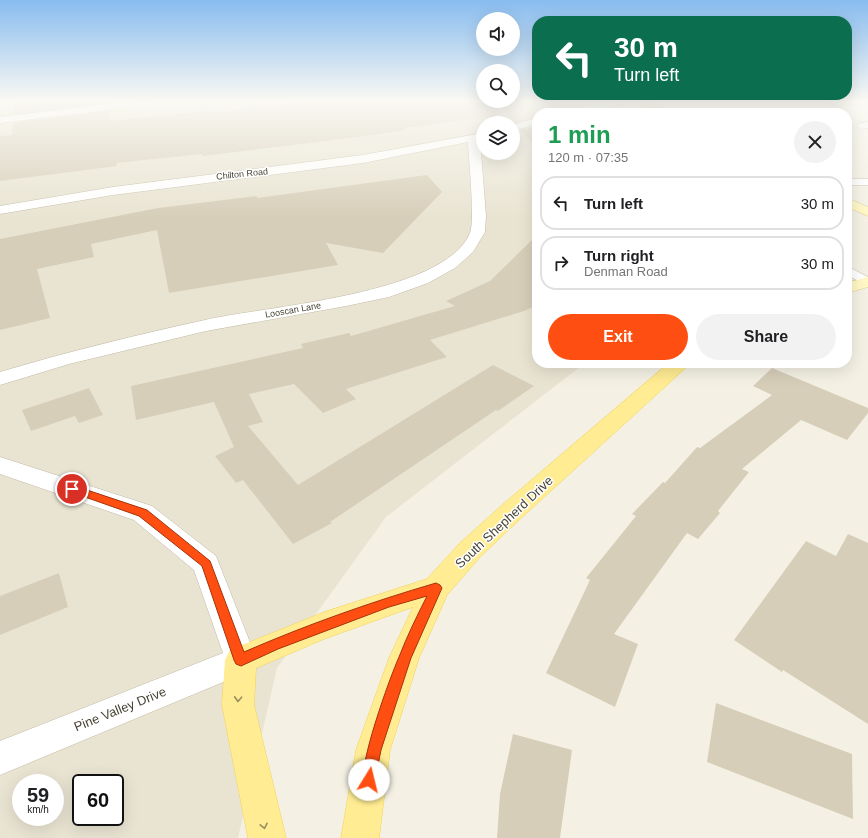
<!DOCTYPE html>
<html lang="en">
<head>
<meta charset="utf-8">
<style>
	:root { --surface:#fff; --page:#f2f2f2; --text:#202124; --muted:#757577; --line:#e0e0e0; --accent:#ff4e11 }
	body { margin:0; font-family:Helvetica,sans-serif; background:var(--page); color:var(--text); height:100vh; display:flex; flex-direction:column; font-size:15px; white-space:nowrap }
	* { box-sizing:border-box; margin:0 }
	p { font-size:13px; color:var(--muted) }
	.icon { flex:none; width:22px; height:22px; fill:none; stroke:currentColor; stroke-width:2; stroke-linecap:round; stroke-linejoin:round }
	.map { position:relative; flex:1; overflow:hidden }
	.panel { position:absolute; left:532px; top:108px; width:320px; height:260px; display:flex; flex-direction:column; background:var(--surface); border-radius:16px; box-shadow:0 4px 16px #0002 }
	.panel>* { flex:none }
	.hud { position:absolute; left:532px; top:16px; width:320px; height:84px; border-radius:16px; box-shadow:0 4px 16px #0002; background:#0b6e4f; color:#fff; overflow:hidden }
	.controls { position:absolute; left:476px; top:12px; display:grid; gap:8px }
	.controls a { display:grid; place-items:center; width:44px; height:44px; border-radius:50%; background:var(--surface); box-shadow:0 4px 16px #0002; font-size:20px }
	.speed { position:absolute; left:12px; top:774px; display:flex; gap:8px; font-size:20px; font-weight:700; text-align:center }
	.speed>* { display:grid; place-content:center; width:52px; height:52px; border-radius:50%; background:var(--surface); box-shadow:0 4px 16px #0002; line-height:1 }
	.speed small { font-size:10px; font-weight:400 }
	.speed .limit { border:2px solid #111; border-radius:6px; background:#fff; color:#111 }
	.pin { position:absolute; display:grid; place-items:center; width:34px; height:34px; color:#fff; margin:-17px; border:2px solid #fff; border-radius:50%; box-shadow:0 1px 4px #0007 }
	.me { position:absolute; width:44px; margin:-22px; rotate:9deg; stroke-linejoin:round; filter:drop-shadow(0 0 3px #0008) }
	.turn { display:flex; align-items:center; gap:14px; height:84px; padding:0 16px; font-size:18px }
	.turn .icon { width:52px; height:52px; stroke-width:2.5 }
	.turn b { display:block; font-size:28px; line-height:34px }
	.round { display:grid; place-items:center; flex:none; width:42px; height:42px; border-radius:21px; background:var(--page) }
	.head { display:flex; align-items:center; justify-content:space-between; height:68px; padding:0 16px }
	h1 { font-size:24px; font-weight:800; line-height:30px; color:#1e9e55 }
	.primary-button { display:flex; gap:8px; margin-top:auto; padding:8px 16px }
	.primary-button a { flex:1; height:46px; border-radius:24px; background:var(--accent); color:#fff; font-size:16px; font-weight:800; line-height:46px; text-align:center }
	.primary-button a+a { background:var(--page); color:var(--text) }
	ul { padding:0; list-style:none }
	li { display:flex; align-items:center; gap:12px; height:54px; margin:0 8px 6px; padding:0 8px; border:2px solid var(--line); border-radius:16px }
	li div { flex:1 }
	li b { display:block; font-size:15px }
	li em { font-style:normal }
	.map>svg:first-child { display:block }
	.residential { fill:#e9e4d2; fill-rule:evenodd }
	.building { fill:#d7ceb9 }
	.lines { fill:none; stroke-linecap:round; stroke-linejoin:round }
	.lane-casing { stroke:#c1baa6; stroke-width:1 }
	.street-casing { stroke:#c1baa6; stroke-width:1 }
	.secondary-casing { stroke:#d9ce8f; stroke-width:1 }
	.primary-casing { stroke:#f1d355; stroke-width:1 }
	.lane { fill:#fff; fill-rule:evenodd }
	.street { fill:#fff; fill-rule:evenodd }
	.secondary { fill:#fff7c4; fill-rule:evenodd }
	.primary { fill:#ffec93; fill-rule:evenodd }
	.oneway { stroke:#9a8e5e }
	.route { fill:#ff4e11; stroke:#a6330b }
	.labels { text-anchor:middle; dominant-baseline:central; stroke-width:3; stroke-linejoin:round; paint-order:stroke }
	.far-street-label { font-size:9px; fill:#474233; stroke:#fff }
	.near-street-label { font-size:13px; fill:#474233; stroke:#fff }
</style>
</head>
<body>
<div class="map">
<svg width="868" height="838" viewBox="0 0 868 838">
	<rect width="100%" height="100%" fill="#f4f1e4"/>
	<path class="residential" d="M 0,101 L 589,101 L 617,113 L 537,113 L 537,363 L 585,363 L 386,517 L 277,668 L 238,838 L 0,838 ZM 483,123 L 513,123 L 513,153 L 483,153 ZM 21,783 L 55,783 L 55,817 L 21,817 ZM 81,783 L 115,783 L 115,817 L 81,817 Z"/>
	<path class="building" d="M 14,101 L 109,101 L 109,103 L 14,114 Z
		M 310,101 L 495,101 L 496,116 L 404,128 L 406,130 L 374,135 L 202,156 L 202,154 L 116,163 L 117,166 L 0,181 L 0,136 L 12,135 L 13,123 L 109,111 L 110,121 L 208,111 L 209,113 Z
		M 497,101 L 537,101 L 537,117 L 515,123 Z
		M 537,126 L 537,149 L 521,130 Z
		M 427,175 L 442,192 L 383,253 L 326,243 L 338,265 L 169,293 L 157,230 L 91,244 L 94,257 L 37,269 L 50,318 L 0,330 L 0,239 L 158,208 L 257,196 L 257,198 Z
		M 537,235 L 537,305 L 524,311 L 430,340 L 447,357 L 346,389 L 356,399 L 323,413 L 294,384 L 249,394 L 263,422 L 248,426 L 298,485 L 493,365 L 534,386 L 498,411 L 496,410 L 330,522 L 332,523 L 293,544 L 243,480 L 236,483 L 215,456 L 234,447 L 214,402 L 136,420 L 131,386 L 303,348 L 301,344 L 349,333 L 351,336 L 455,306 L 446,301 L 490,281 Z
		M 772,368 L 868,408 L 868,413 L 847,440 L 801,420 L 742,469 L 749,472 L 718,511 L 720,513 L 698,539 L 687,533 L 614,634 L 638,644 L 615,707 L 546,673 L 590,580 L 586,578 L 636,516 L 632,514 L 663,482 L 665,483 L 697,447 L 700,448 L 772,395 L 753,386 Z
		M 89,388 L 103,415 L 79,423 L 75,416 L 31,431 L 22,410 Z
		M 848,534 L 868,543 L 868,724 L 783,670 L 782,672 L 734,640 L 806,541 L 836,556 Z
		M 59,573 L 68,607 L 0,635 L 0,596 Z
		M 716,703 L 852,754 L 853,819 L 707,762 Z
		M 513,734 L 572,750 L 560,838 L 497,838 L 500,794 Z"/>
	<g class="lines">
		<defs>
			<path id="lane" d="M 847,179 L 868,179 L 868,185 L 847,185 Z
				M 847,266 L 868,277 L 868,286 L 847,275 Z"/>
			<path id="street" d="M 135,101 L 162,101 L 157,104 L 0,123 L 0,117 Z
				M 606,101 L 627,101 L 622,104 L 577,113 L 560,113 L 561,111 Z
				M 537,118 L 537,124 L 513,131 L 513,125 Z
				M 868,122 L 868,128 L 862,129 L 856,126 L 858,124 Z
				M 483,133 L 483,139 L 480,140 L 486,216 L 485,232 L 473,252 L 455,268 L 428,283 L 389,297 L 346,306 L 206,331 L 69,364 L 0,385 L 0,372 C 67,352 136,335 205,320 C 265,306 444,295 470,233 C 475,220 469,160 468,142 L 363,163 L 113,195 L 0,214 L 0,206 L 113,187 L 363,155 Z
				M 0,457 L 152,506 L 216,556 L 257,660 L 252,670 L 0,775 L 0,741 L 223,653 L 194,570 L 134,520 L 0,474 Z"/>
			<path id="secondary" d="M 847,198 L 868,207 L 868,216 L 847,207 Z
				M 868,277 L 868,287 L 847,293 L 847,283 Z"/>
			<path id="primary" d="M 635,101 L 647,101 L 670,111 L 671,113 L 657,113 Z
				M 669,363 L 691,363 L 519,520 L 480,557 L 447,595 L 419,658 L 390,750 L 379,838 L 341,838 L 356,750 L 389,658 L 413,607 L 324,639 L 256,668 L 254,705 L 286,838 L 248,838 L 222,705 L 225,660 L 230,650 L 327,611 L 427,579 L 460,543 L 501,506 Z"/>
		</defs>
		<use href="#lane" class="lane-casing"/>
		<use href="#street" class="street-casing"/>
		<use href="#secondary" class="secondary-casing"/>
		<use href="#primary" class="primary-casing"/>
		<use href="#lane" class="lane"/>
		<use href="#street" class="street"/>
		<use href="#secondary" class="secondary"/>
		<use href="#primary" class="primary"/>
	</g>
	<defs><path id="oneway-chevron" d="M-2-3.5L2.5 0L-2 3.5" fill="none" stroke-width="1.6" stroke-linecap="round" stroke-linejoin="round"/></defs>
	<g class="oneway">
		<use href="#oneway-chevron" transform="translate(238 699) rotate(93)"/>
		<use href="#oneway-chevron" transform="translate(264 826) rotate(78)"/>
	</g>
	<linearGradient id="sky" x2="0" y2="1"><stop stop-color="#88bcef"/><stop offset="0.46" stop-color="#faf9f3"/><stop offset="1" stop-color="#faf9f3" stop-opacity="0"/></linearGradient>
	<rect width="868" height="218" fill="url(#sky)"/>
	<path class="route" d="M 72,485 L 147,510 L 210,561 L 244,652 C 306,625 371,602 436,583 L 440,585 L 442,588 L 411,658 L 381,750 L 374,785 L 369,787 L 364,785 C 357,768 390,677 399,657 C 407,636 417,616 427,596 L 389,607 L 278,649 L 241,666 L 236,664 L 234,660 L 202,566 L 139,516 L 68,491 L 66,489 L 68,486 Z"/>
	<g class="labels">
		<g class="far-street-label">
			<text transform="translate(242 174) rotate(-6)">Chilton Road</text>
			<text transform="translate(293 310) rotate(-10)">Looscan Lane</text>
		</g>
		<g class="near-street-label">
			<text transform="translate(504 522) rotate(-43)">South Shepherd Drive</text>
			<text transform="translate(120 709) rotate(-22)">Pine Valley Drive</text>
		</g>
	</g>
</svg>
<div class="controls">
<a><svg class="icon" aria-label="sound" viewBox="0 0 24 24"><path d="M4 9h4l5-4v14l-5-4H4zM17 9q2 3 0 6"/></svg></a>
<a><svg class="icon" aria-label="search" viewBox="0 0 24 24"><circle cx="10" cy="10" r="6"/><path d="M15 15l6 6"/></svg></a>
<a><svg class="icon" aria-label="layers" viewBox="0 0 24 24"><path d="M12 4l9 5-9 5-9-5zM3 14l9 5 9-5"/></svg></a>
</div>
<div class="speed"><div>59<small>km/h</small></div><div class="limit">60</div></div>
<div class="pin" style="left:72px;top:489px;background:#d93025"><svg class="icon" aria-label="arrive" viewBox="0 0 24 24"><path d="M6 21V4h12l-3 4 3 4H6"/></svg></div>
<svg class="me" style="left:369px;top:780px" viewBox="-20 -20 40 40"><circle r="19" fill="#fff"/><path d="M0-13L10 11 0 6-10 11z" fill="#ff4e11"/></svg>
<div class="hud">
<div class="turn"><svg class="icon" aria-label="left" viewBox="0 0 24 24"><path d="M17 20v-9H6M10 6l-5 5 5 5"/></svg><div><b>30 m</b>Turn left</div></div>
</div>
<section class="panel">
<div class="head"><div><h1>1 min</h1><p>120 m · 07:35</p></div><a class="round"><svg class="icon" aria-label="close" viewBox="0 0 24 24"><path d="M6 6l12 12M18 6L6 18"/></svg></a></div>
<ul>
<li><svg class="icon" aria-label="left" viewBox="0 0 24 24"><path d="M17 20v-9H6M10 6l-5 5 5 5"/></svg><div><b>Turn left</b></div><em>30 m</em></li>
<li><svg class="icon" aria-label="right" viewBox="0 0 24 24"><path d="M7 20v-9h11M14 6l5 5-5 5"/></svg><div><b>Turn right</b><p>Denman Road</p></div><em>30 m</em></li>
</ul>
<div class="primary-button"><a>Exit</a><a>Share</a></div>
</section>
</div>
</body>
</html>
